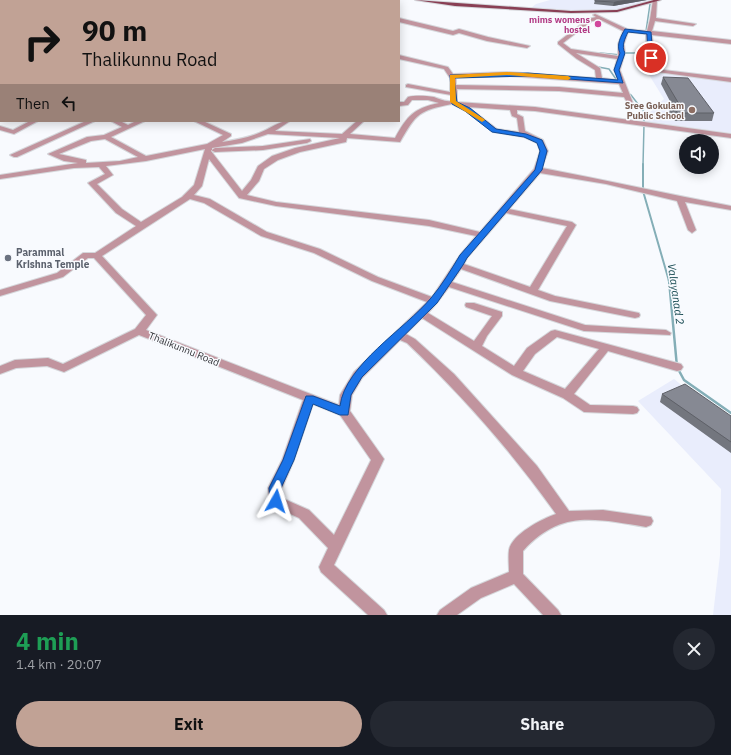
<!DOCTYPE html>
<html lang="en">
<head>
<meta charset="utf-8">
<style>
	:root { --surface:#171b24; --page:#242831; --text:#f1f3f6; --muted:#9ea1a6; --accent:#c1a295 }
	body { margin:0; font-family:"IBM Plex Sans",sans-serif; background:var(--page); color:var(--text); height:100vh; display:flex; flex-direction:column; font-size:15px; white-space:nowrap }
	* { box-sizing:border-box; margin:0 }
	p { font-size:13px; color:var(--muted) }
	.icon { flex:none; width:22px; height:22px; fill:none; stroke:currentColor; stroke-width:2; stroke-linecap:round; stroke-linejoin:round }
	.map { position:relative; height:615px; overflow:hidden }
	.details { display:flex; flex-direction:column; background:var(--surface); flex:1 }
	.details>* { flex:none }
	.top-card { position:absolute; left:0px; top:0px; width:400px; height:122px; box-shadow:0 2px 10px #0003; background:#c1a295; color:#111; overflow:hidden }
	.tools { position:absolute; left:679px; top:134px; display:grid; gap:8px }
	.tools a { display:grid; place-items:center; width:40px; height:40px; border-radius:50%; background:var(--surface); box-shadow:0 2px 10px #0003; font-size:20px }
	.pin { position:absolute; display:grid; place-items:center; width:34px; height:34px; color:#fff; margin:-17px; border:2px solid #fff; border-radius:50%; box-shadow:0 1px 4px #0007 }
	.me { position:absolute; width:44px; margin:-22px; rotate:6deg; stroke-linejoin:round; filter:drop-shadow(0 0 3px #0008) }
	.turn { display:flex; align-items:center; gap:14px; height:84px; padding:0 16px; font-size:18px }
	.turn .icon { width:52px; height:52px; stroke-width:2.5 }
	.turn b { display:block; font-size:28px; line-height:34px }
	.then { display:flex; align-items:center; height:38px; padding:0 16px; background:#0003; gap:8px; font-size:15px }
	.round { display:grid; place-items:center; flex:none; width:42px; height:42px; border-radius:21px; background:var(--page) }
	.overview { display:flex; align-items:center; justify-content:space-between; height:68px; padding:0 16px }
	h1 { font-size:24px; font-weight:700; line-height:30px; color:#1e9e55 }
	.cta { display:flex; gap:8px; margin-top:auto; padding:8px 16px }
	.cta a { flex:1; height:46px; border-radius:24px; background:var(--accent); color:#111; font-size:16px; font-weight:700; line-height:46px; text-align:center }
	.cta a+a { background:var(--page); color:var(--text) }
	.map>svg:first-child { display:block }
	.built { fill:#e9edfc }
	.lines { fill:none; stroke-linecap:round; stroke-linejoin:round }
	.stream-far2 { stroke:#84aeb7; stroke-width:1.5 }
	.stream-far1 { stroke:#84aeb7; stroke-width:2 }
	.stream { stroke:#84aeb7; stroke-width:2.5 }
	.minor-casing { stroke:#d5d7db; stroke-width:2 }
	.major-casing { stroke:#d5d7db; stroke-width:2 }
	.minor { fill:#c1949e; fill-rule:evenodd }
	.major { fill:#893f54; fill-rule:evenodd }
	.wall { fill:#73767e }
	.shaded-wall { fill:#5e6067 }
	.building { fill:#868993; stroke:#5e6067 }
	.route { fill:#1a73e8; stroke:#114b97 }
	.slow { fill:#f59e0b }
	.hotel-dot { fill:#d1479c; stroke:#f8fafe; stroke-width:1.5 }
	.education-dot { fill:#8d6e63; stroke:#f8fafe; stroke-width:1.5 }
	.worship-dot { fill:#6b7280; stroke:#f8fafe; stroke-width:1.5 }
	.labels { text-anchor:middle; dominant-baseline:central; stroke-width:3; stroke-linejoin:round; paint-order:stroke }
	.far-hotel-label { font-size:9px; font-weight:bold; fill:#b23c85; stroke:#f8fafe; text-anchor:end }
	.far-education-label { font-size:9px; font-weight:bold; fill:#785e54; stroke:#f8fafe; text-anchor:end }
	.worship-label { font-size:10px; font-weight:bold; fill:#5b616d; stroke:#f8fafe; text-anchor:start }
	.street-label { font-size:10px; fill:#34353a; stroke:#f8fafe }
	.water-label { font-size:11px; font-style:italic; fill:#13474f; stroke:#f8fafe }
</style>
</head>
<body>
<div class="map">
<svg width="731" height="615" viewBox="0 0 731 615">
	<rect width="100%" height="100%" fill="#f8fafe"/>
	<path class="built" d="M 550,0 L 653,0 L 619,10 L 573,11 L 530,9 L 536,4 Z
		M 646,70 L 731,79 L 731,133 L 641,121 L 664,99 Z
		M 674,379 L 731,425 L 731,615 L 713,615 L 720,555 L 721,489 L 638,401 Z"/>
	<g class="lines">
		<path class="stream-far2" d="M 646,31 L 650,4
			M 600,53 L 621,55
			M 623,53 L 643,53 L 647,50 L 646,34
			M 593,66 L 609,69 L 618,82
			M 627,93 L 631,95 L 645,113 L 644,122
			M 643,165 L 644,125"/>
		<path class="stream-far1" d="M 643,164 L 643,191 L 669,281"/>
		<path class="stream" d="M 669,280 L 677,367 L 684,380 L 731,413"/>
		<defs>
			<path id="minor" d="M 86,0 L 95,0 L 95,1 L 86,1 Z
				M 155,0 L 161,0 L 161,1 L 155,1 Z
				M 222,0 L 228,0 L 228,1 L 222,1 Z
				M 305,0 L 312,0 L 312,1 L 305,1 Z
				M 653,0 L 657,0 L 656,18 L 696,24 L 693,26 L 655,21 L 652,31 L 731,40 L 731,44 L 652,35 L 655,69 L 731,78 L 731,82 L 650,71 L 646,34 L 628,32 L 624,44 L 625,53 L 620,70 L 633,103 L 632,104 L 628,104 L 624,97 L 559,91 L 457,89 L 457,102 L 535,107 L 731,134 L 731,138 L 535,111 L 517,110 L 517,114 L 523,117 L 525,131 L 543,140 L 548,151 L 542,168 C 605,180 668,194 731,206 L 731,210 L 685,202 L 696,230 L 692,233 L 688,230 L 677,201 L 606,184 L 540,173 L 509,209 L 572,222 L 576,225 L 538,290 L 555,296 L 639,313 L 640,315 L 639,317 L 635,318 L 550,301 L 461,269 L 452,282 L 585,325 L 666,330 L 671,333 L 670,335 L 584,331 L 449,287 L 437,303 L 428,313 L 474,341 L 492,316 L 466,307 L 465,305 L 466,303 L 474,303 L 502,312 L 502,316 L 487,336 L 482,346 L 514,366 L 527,348 L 551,331 L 555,330 L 681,364 L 683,367 L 681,370 L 677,371 L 608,351 L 574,394 L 590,405 L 633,406 L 637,407 L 639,410 L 637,413 L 633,414 L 584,412 L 563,398 L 512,375 L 422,318 L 406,334 L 415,339 L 454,374 L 537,466 L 569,511 L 603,510 L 651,517 L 653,521 L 651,525 L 646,527 C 595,519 561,509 523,551 L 523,574 L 558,610 L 561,615 L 543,615 L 514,584 L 481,598 L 457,615 L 437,615 L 440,610 L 471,588 L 509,572 C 509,565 508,557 509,550 C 512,534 542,519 556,514 C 512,452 462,395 407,343 L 400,340 L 362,378 L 352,395 L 350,411 L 384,459 L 334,565 L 384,610 L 387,615 L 368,615 L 321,572 L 319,567 L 328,548 L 299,518 L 271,505 L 269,501 L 268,488 L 282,460 L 303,400 L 139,335 L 64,372 L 47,366 L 16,368 L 0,374 L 0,366 L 15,360 L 48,358 L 63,364 L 135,329 L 146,315 L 94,258 L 88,258 L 63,277 L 0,296 L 0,290 L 57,273 L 83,253 L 95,253 L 136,226 L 116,213 L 88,183 L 105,174 L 99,167 L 74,168 L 0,179 L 0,175 L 78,163 L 64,161 L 48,154 L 87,137 L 104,135 L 122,127 L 111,121 L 120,121 L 128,125 L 136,121 L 145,121 L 111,137 L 146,156 L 207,144 L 223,135 L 194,121 L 203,121 L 231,134 L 231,136 L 222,142 C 234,140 247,138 259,133 C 270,129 278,121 290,121 L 275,131 L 342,134 L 357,121 L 364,121 L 350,134 L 395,138 C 407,116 414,108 439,103 L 428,100 L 412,100 L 408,105 L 399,106 L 399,102 L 404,102 L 408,97 C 416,95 426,96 434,97 C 440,99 445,102 451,101 L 451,95 L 406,87 L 406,85 L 408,84 L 450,92 L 450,78 L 444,69 L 399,59 L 399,55 L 448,67 L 453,74 L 507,72 L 596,78 L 595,70 L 577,59 L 558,44 L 558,42 L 588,19 L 596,17 L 593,15 L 595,14 L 627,29 L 647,31 L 650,19 ZM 601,20 L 623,31 L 618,44 L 618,56 L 571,49 L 563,43 L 592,21 ZM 576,53 L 617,59 L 614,70 L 618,80 L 602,78 L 600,68 ZM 507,76 L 619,84 L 623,93 L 559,87 L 456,85 L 456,78 ZM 452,104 L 466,111 L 493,132 L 524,137 L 537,143 L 540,151 L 534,169 L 480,232 L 429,220 L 276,202 L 247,195 L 259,181 L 264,169 L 278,160 L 300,152 L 346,142 L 347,138 L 400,142 C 417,113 418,111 452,104 ZM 468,107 L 510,110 L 512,116 L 517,118 L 519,132 L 497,129 ZM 268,134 L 340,138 L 295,148 L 272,156 L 258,166 L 251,180 L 242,191 L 211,151 L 211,150 L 215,152 L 263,150 L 307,143 L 311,141 L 310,139 L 263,146 L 215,148 L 212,150 L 212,148 L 242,143 ZM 105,139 L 138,157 L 120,161 L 86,163 L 86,160 L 59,154 L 91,141 ZM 205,149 L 194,185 L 182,197 L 141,222 L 122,209 L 97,184 L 113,175 L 106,166 L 146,161 ZM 209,159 L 239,198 L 276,206 L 429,226 L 476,236 L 460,255 L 432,297 L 378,277 L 320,249 L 267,232 L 210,199 L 194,195 L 202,186 ZM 190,199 L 204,203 L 261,236 L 314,253 L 372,281 L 427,302 L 354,372 L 340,395 L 339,405 L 146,330 L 157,315 L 102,256 ZM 506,213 L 567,226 L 530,287 L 464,264 L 467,258 ZM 557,337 L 599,349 L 565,389 L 523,371 L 535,354 ZM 313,404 L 340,415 L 371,460 L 334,535 L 309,510 L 282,498 L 282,488 L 294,460 Z
				M 0,4 L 1,4 L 1,6 L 0,6 Z
				M 0,18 L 1,18 L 1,22 L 0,22 Z
				M 399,18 L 453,31 L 459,29 L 488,37 L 530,46 L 527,48 L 487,41 L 459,33 L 453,35 L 399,22 Z
				M 0,37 L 1,37 L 1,41 L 0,41 Z
				M 0,54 L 1,54 L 1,58 L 0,58 Z
				M 0,107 L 1,107 L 0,112 Z
				M 30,121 L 38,121 L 14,134 L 0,130 L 0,126 L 13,130 Z
				M 86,121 L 95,121 L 17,157 L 14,157 L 10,155 Z"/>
			<path id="major" d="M 415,0 L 571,11 L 617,10 L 654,0 L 661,0 L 617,12 L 571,13 L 455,6 Z"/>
		</defs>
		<use href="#minor" class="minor-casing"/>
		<use href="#major" class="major-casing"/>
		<use href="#minor" class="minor"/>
		<use href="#major" class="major"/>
	</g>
	<path class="wall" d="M 595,0 L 647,0 L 613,6 L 594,4 Z
		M 663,77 L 714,113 L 712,121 L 675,121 L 669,113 L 671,105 L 672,105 L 661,84 Z
		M 662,394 L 731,416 L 731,453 L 660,402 Z"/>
	<path class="shaded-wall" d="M 629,0 L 647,0 L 613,6 L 614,2 Z"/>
	<path class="building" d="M 259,0 L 287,0 L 284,1 L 261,1 Z
		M 595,0 L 629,0 L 614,2 L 595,1 Z
		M 663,77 L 688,78 L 714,113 L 678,113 L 671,105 L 679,104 Z
		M 685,384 L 731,416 L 731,442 L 662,394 Z"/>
	<path class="route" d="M 625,29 L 651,32 L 653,58 L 651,59 L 648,58 L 647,34 L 628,32 C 625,38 621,46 625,53 L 619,70 L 623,83 L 528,76 L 454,78 L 457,102 L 470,108 L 496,129 L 526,134 L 542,140 L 547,151 L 542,170 L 467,258 L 463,265 L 437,303 L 362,377 L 351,395 L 348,415 L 340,415 L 313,404 L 294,460 L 281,488 L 282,501 L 280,505 L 276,506 L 272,505 L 270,501 L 269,488 L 283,460 L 306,396 L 313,396 L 340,406 C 345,365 405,329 431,298 C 442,285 451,270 460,255 L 535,170 L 540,151 L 537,143 L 524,137 L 492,132 L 465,111 L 452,104 L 450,75 L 528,73 L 618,80 L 614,70 L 620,53 C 616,45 621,36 625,29 Z"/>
	<path class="slow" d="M 507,72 L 568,76 L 571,78 L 568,80 L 507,75 L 455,78 L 456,101 L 484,119 L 485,120 L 482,122 L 450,102 L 450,75 Z"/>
	<circle class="hotel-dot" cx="598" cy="24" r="4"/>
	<circle class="education-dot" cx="692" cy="110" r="4"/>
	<circle class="worship-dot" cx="8" cy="258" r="4"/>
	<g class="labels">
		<g class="far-hotel-label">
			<text x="590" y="19">mims womens<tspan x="590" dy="10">hostel</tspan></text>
		</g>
		<g class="far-education-label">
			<text x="684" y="105">Sree Gokulam<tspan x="684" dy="10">Public School</tspan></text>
		</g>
		<g class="worship-label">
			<text x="16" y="252">Parammal<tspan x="16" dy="12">Krishna Temple</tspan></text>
		</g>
		<g class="street-label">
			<text transform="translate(184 349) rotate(22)">Thalikunnu Road</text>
		</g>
		<g class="water-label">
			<text transform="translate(676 294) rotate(82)">Valayanad 2</text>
		</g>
	</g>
</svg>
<div class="tools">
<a><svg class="icon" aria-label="sound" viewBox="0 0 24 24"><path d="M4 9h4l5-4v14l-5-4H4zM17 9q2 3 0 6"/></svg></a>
</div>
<div class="pin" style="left:651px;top:58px;background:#d93025"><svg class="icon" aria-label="arrive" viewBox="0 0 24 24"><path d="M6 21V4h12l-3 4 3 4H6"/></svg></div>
<svg class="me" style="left:276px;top:501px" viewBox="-20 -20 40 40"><path d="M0-17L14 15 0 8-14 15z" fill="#1a73e8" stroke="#fff" stroke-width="4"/></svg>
<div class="top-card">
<div class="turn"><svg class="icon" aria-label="right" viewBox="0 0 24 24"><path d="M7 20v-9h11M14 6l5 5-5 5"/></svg><div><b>90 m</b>Thalikunnu Road</div></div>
<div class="then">Then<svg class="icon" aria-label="left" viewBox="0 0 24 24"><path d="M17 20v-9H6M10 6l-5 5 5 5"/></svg></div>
</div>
</div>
<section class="details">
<div class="overview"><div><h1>4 min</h1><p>1.4 km · 20:07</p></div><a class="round"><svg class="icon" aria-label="close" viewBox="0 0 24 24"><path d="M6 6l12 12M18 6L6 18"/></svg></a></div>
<div class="cta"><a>Exit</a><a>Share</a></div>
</section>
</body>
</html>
